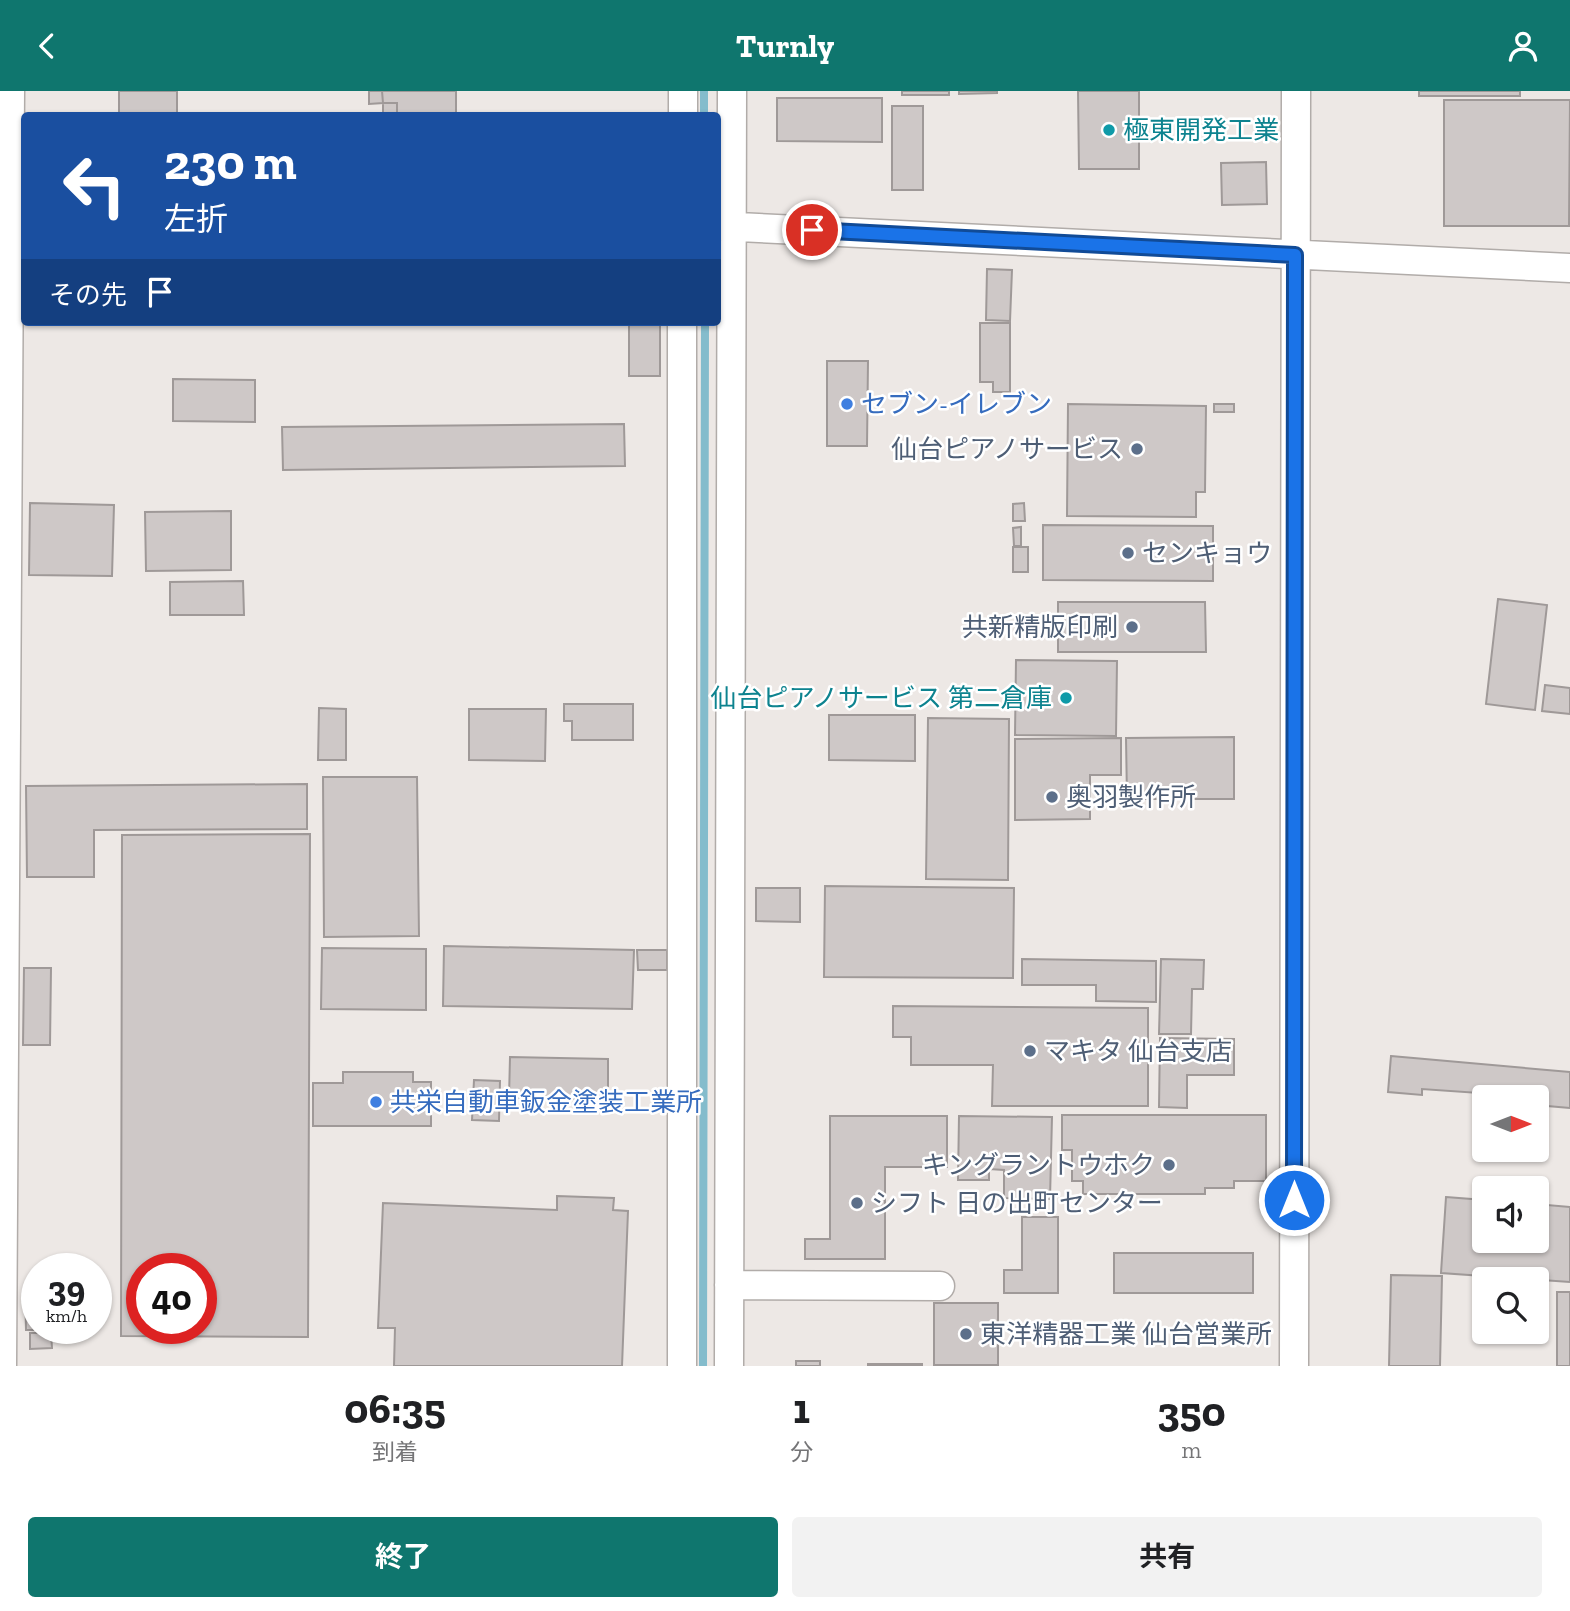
<!DOCTYPE html>
<html lang="ja">
<head>
<meta charset="utf-8">
<style>
	:root { --surface:#fff; --page:#f2f2f2; --text:#202124; --muted:#757577; --accent:#0f766e }
	body { margin:0; font-family:"Zilla Slab","Noto Sans JP",serif; background:var(--page); color:var(--text); height:100vh; display:flex; flex-direction:column; font-size:26px; white-space:nowrap }
	* { box-sizing:border-box; margin:0 }
	p { font-size:23px; color:var(--muted) }
	.icon { flex:none; width:38px; height:38px; fill:none; stroke:currentColor; stroke-width:2; stroke-linecap:round; stroke-linejoin:round }
	.map { position:relative; height:1275px; overflow:hidden }
	.sheet { display:flex; flex-direction:column; background:var(--surface); flex:1 }
	.sheet>* { flex:none }
	.guide { position:absolute; left:21px; top:21px; width:700px; height:214px; border-radius:7px; box-shadow:0 2px 5px #0004; background:#1a4fa0; color:#fff; overflow:hidden }
	.needle { width:46px; rotate:90deg }
	.tools { position:absolute; left:1472px; top:994px; display:grid; gap:14px }
	.tools a { display:grid; place-items:center; width:77px; height:77px; border-radius:7px; background:var(--surface); box-shadow:0 2px 5px #0004; font-size:35px }
	.speed { position:absolute; left:21px; top:1162px; display:flex; gap:14px; font-size:35px; font-weight:700; text-align:center }
	.speed>* { display:grid; place-content:center; width:91px; height:91px; border-radius:50%; background:var(--surface); box-shadow:0 2px 5px #0004; line-height:1 }
	.speed small { font-size:18px; font-weight:400 }
	.speed .limit { border:10px solid #d22; background:#fff; color:#111 }
	.pin { position:absolute; display:grid; place-items:center; width:60px; height:60px; color:#fff; margin:-30px; border:4px solid #fff; border-radius:50%; box-shadow:0 2px 7px #0007 }
	.me { position:absolute; width:77px; margin:-38px; rotate:0deg; stroke-linejoin:round; filter:drop-shadow(0 0 5px #0008) }
	.turn { display:flex; align-items:center; gap:24px; height:147px; padding:0 28px; font-size:32px }
	.turn .icon { width:91px; height:91px; stroke-width:2.5 }
	.turn b { display:block; font-size:49px; line-height:60px }
	.then { display:flex; align-items:center; height:66px; padding:0 28px; background:#0003; gap:14px; font-size:26px }
	.eta { display:flex; justify-content:space-evenly; align-items:center; height:119px; text-align:center }
	.eta b { font-size:42px; font-weight:700; line-height:49px }
	.primary-button { display:flex; gap:14px; margin-top:auto; padding:14px 28px }
	.primary-button a { flex:1; height:80px; border-radius:7px; background:var(--accent); color:#fff; font-size:28px; font-weight:700; line-height:80px; text-align:center }
	.primary-button a+a { background:var(--page); color:var(--text) }
	header { display:flex; justify-content:space-between; align-items:center; height:91px; padding:0 28px; background:var(--accent); color:#fff; font-size:32px; font-weight:700 }
	.map>svg:first-child { display:block }
	.lines { fill:none; stroke-linecap:round; stroke-linejoin:round }
	.stream { stroke:#84bccc; stroke-width:8 }
	.building { fill:#cec8c7; stroke:#9f9998; stroke-width:2; fill-rule:evenodd }
	.minor-casing { stroke:#b1aca9; stroke-width:31 }
	.minor { stroke:#fff; stroke-width:28 }
	.route-casing { stroke:#114b97; stroke-width:18 }
	.route { stroke:#1a73e8; stroke-width:12 }
	.culture-dot { fill:#0f9aa8; stroke:#fff; stroke-width:2.5 }
	.shop-dot { fill:#3f7fe0; stroke:#fff; stroke-width:2.5 }
	.service-dot { fill:#5c6f8a; stroke:#fff; stroke-width:2.5 }
	.labels { text-anchor:middle; dominant-baseline:central; stroke-width:5; stroke-linejoin:round; paint-order:stroke }
	.culture-label { font-size:26px; fill:#0d838f; stroke:#fff; text-anchor:start }
	.shop-label { font-size:26px; fill:#366cbe; stroke:#fff; text-anchor:start }
	.service-label { font-size:26px; fill:#4e5e75; stroke:#fff; text-anchor:start }
</style>
</head>
<body>
<header><svg class="icon" aria-label="back" viewBox="0 0 24 24"><path d="M15 5l-7 7 7 7"/></svg>Turnly<svg class="icon" aria-label="person" viewBox="0 0 24 24"><circle cx="12" cy="8" r="4"/><path d="M4 21q1-7 8-7t8 7"/></svg></header>
<div class="map">
<svg width="1570" height="1275" viewBox="0 0 1570 1275">
	<rect width="100%" height="100%" fill="#ede8e5"/>
	<g class="lines">
		<path class="stream" d="M 704,24 L 704,0
			M 703,1275 L 705,231"/>
	</g>
	<path class="building" d="M 119,0 L 177,0 L 177,24 L 119,24 Z
		M 369,0 L 382,0 L 383,12 L 369,13 Z
		M 382,0 L 456,0 L 456,24 L 397,24 L 397,12 L 383,12 Z
		M 902,0 L 949,0 L 949,4 L 902,4 Z
		M 959,0 L 997,0 L 997,2 L 959,3 Z
		M 1078,0 L 1139,0 L 1139,78 L 1079,78 Z
		M 1419,0 L 1520,0 L 1520,5 L 1419,5 Z
		M 777,7 L 882,7 L 882,51 L 777,50 Z
		M 1444,9 L 1570,9 L 1569,135 L 1444,135 Z
		M 383,12 L 397,12 L 397,24 L 383,24 Z
		M 892,15 L 923,15 L 923,99 L 892,99 Z
		M 1266,71 L 1267,113 L 1222,114 L 1221,72 Z
		M 987,178 L 1012,179 L 1010,230 L 986,229 Z
		M 629,231 L 660,231 L 660,285 L 629,285 Z
		M 980,232 L 1010,232 L 1010,301 L 993,301 L 993,291 L 980,291 Z
		M 827,270 L 868,270 L 867,355 L 827,355 Z
		M 173,288 L 255,289 L 255,331 L 173,330 Z
		M 1068,313 L 1206,315 L 1205,401 L 1196,401 L 1196,426 L 1067,425 Z
		M 1214,313 L 1234,313 L 1234,321 L 1214,321 Z
		M 624,333 L 625,375 L 283,379 L 282,336 Z
		M 30,412 L 114,414 L 112,485 L 29,484 Z
		M 1024,412 L 1025,430 L 1013,430 L 1013,413 Z
		M 231,420 L 231,479 L 146,480 L 145,421 Z
		M 1043,434 L 1213,435 L 1213,490 L 1043,489 Z
		M 1021,436 L 1021,455 L 1014,455 L 1013,437 Z
		M 1013,456 L 1028,456 L 1028,481 L 1013,481 Z
		M 243,490 L 244,524 L 170,524 L 170,491 Z
		M 1498,508 L 1547,514 L 1535,619 L 1486,613 Z
		M 1058,511 L 1205,511 L 1206,561 L 1058,561 Z
		M 1016,569 L 1117,570 L 1116,645 L 1015,644 Z
		M 1545,594 L 1570,597 L 1570,623 L 1542,620 Z
		M 564,613 L 633,613 L 633,649 L 572,649 L 572,630 L 564,630 Z
		M 319,617 L 346,618 L 346,669 L 318,669 Z
		M 469,618 L 546,618 L 545,670 L 469,669 Z
		M 829,624 L 915,624 L 915,670 L 829,669 Z
		M 928,627 L 1009,628 L 1008,789 L 926,788 Z
		M 1234,646 L 1234,708 L 1127,708 L 1126,647 Z
		M 1121,647 L 1121,684 L 1090,684 L 1090,728 L 1015,729 L 1015,648 Z
		M 323,686 L 417,686 L 419,845 L 324,846 Z
		M 307,693 L 307,738 L 94,739 L 94,786 L 27,786 L 26,695 Z
		M 310,743 L 308,1246 L 121,1245 L 122,744 ZM 142,1178 L 201,1178 L 201,1237 L 142,1237 Z
		M 825,795 L 1014,797 L 1013,887 L 824,886 Z
		M 756,797 L 800,797 L 800,831 L 756,830 Z
		M 444,855 L 634,859 L 632,918 L 443,915 Z
		M 322,857 L 426,858 L 426,919 L 321,918 Z
		M 637,859 L 667,859 L 667,879 L 638,879 Z
		M 1022,868 L 1156,870 L 1156,911 L 1096,910 L 1096,894 L 1022,894 Z
		M 1161,868 L 1204,869 L 1203,898 L 1192,898 L 1191,943 L 1159,943 Z
		M 24,877 L 51,877 L 50,954 L 23,954 Z
		M 893,915 L 1148,917 L 1148,1015 L 992,1015 L 993,974 L 911,974 L 911,946 L 893,946 Z
		M 1160,947 L 1234,948 L 1234,984 L 1187,984 L 1187,1017 L 1159,1016 Z
		M 1391,965 L 1570,981 L 1570,1017 L 1536,1014 L 1536,1006 L 1422,998 L 1422,1004 L 1388,1001 Z
		M 510,966 L 608,968 L 608,1008 L 509,1007 Z
		M 343,981 L 413,981 L 413,991 L 431,991 L 431,1035 L 313,1035 L 313,992 L 343,992 Z
		M 474,989 L 500,990 L 499,1030 L 472,1029 Z
		M 1062,1024 L 1266,1024 L 1266,1090 L 1234,1090 L 1234,1097 L 1205,1097 L 1205,1103 L 1083,1103 L 1083,1090 L 1072,1090 L 1072,1059 L 1062,1059 Z
		M 830,1025 L 947,1025 L 947,1076 L 885,1076 L 885,1168 L 805,1168 L 805,1148 L 830,1148 Z
		M 959,1025 L 1052,1026 L 1050,1108 L 1004,1107 L 1004,1079 L 989,1078 L 989,1089 L 958,1089 Z
		M 557,1105 L 614,1107 L 613,1119 L 628,1120 L 622,1275 L 394,1275 L 395,1237 L 378,1237 L 383,1112 L 557,1119 Z
		M 1446,1106 L 1484,1109 L 1484,1150 L 1536,1150 L 1536,1113 L 1570,1116 L 1570,1191 L 1441,1182 Z
		M 1022,1126 L 1058,1126 L 1058,1202 L 1004,1202 L 1004,1179 L 1022,1179 Z
		M 1114,1162 L 1253,1162 L 1253,1202 L 1114,1202 Z
		M 1391,1184 L 1442,1185 L 1440,1275 L 1389,1275 Z
		M 25,1193 L 37,1193 L 37,1237 L 52,1239 L 26,1239 Z
		M 1557,1201 L 1570,1201 L 1570,1275 L 1557,1275 Z
		M 934,1212 L 998,1212 L 998,1274 L 934,1274 Z
		M 30,1242 L 51,1242 L 52,1257 L 30,1258 Z
		M 796,1270 L 820,1270 L 820,1275 L 796,1275 Z
		M 868,1273 L 922,1273 L 922,1275 L 868,1275 Z"/>
	<g class="lines">
		<defs>
			<path id="minor" d="M 683,24 L 683,0
				M 718,135 L 1570,177
				M 729,1194 L 940,1195
				M 2,1275 L 10,0
				M 682,1275 L 682,231
				M 729,1275 L 732,0
				M 1294,1275 L 1296,0"/>
		</defs>
		<use href="#minor" class="minor-casing"/>
		<use href="#minor" class="minor"/>
	</g>
	<g class="lines">
		<defs>
			<path id="route" d="M 812,139 L 1295,164 L 1294,1109"/>
		</defs>
		<use href="#route" class="route-casing"/>
		<use href="#route" class="route"/>
	</g>
	<g class="culture-dot">
		<circle cx="1109" cy="39" r="7"/>
		<circle cx="1066" cy="607" r="7"/>
	</g>
	<g class="shop-dot">
		<circle cx="847" cy="313" r="7"/>
		<circle cx="376" cy="1011" r="7"/>
	</g>
	<g class="service-dot">
		<circle cx="1137" cy="358" r="7"/>
		<circle cx="1128" cy="462" r="7"/>
		<circle cx="1132" cy="536" r="7"/>
		<circle cx="1052" cy="706" r="7"/>
		<circle cx="1030" cy="960" r="7"/>
		<circle cx="1169" cy="1074" r="7"/>
		<circle cx="857" cy="1112" r="7"/>
		<circle cx="966" cy="1243" r="7"/>
	</g>
	<g class="labels">
		<g class="culture-label">
			<text x="1123" y="39">極東開発工業</text>
			<text x="1052" y="607" text-anchor="end">仙台ピアノサービス 第二倉庫</text>
		</g>
		<g class="shop-label">
			<text x="861" y="313">セブン-イレブン</text>
			<text x="390" y="1011">共栄自動車鈑金塗装工業所</text>
		</g>
		<g class="service-label">
			<text x="1123" y="358" text-anchor="end">仙台ピアノサービス</text>
			<text x="1142" y="462">センキョウ</text>
			<text x="1118" y="536" text-anchor="end">共新精版印刷</text>
			<text x="1066" y="706">奥羽製作所</text>
			<text x="1044" y="960">マキタ 仙台支店</text>
			<text x="1155" y="1074" text-anchor="end">キングラントウホク</text>
			<text x="871" y="1112">シフト 日の出町センター</text>
			<text x="980" y="1243">東洋精器工業 仙台営業所</text>
		</g>
	</g>
</svg>
<div class="tools">
<a><svg class="needle" viewBox="-14 -14 28 28"><path d="M0-13l5 13h-10z" fill="#e53935"/><path d="M0 13l5-13h-10z" fill="#757577"/></svg></a>
<a><svg class="icon" aria-label="sound" viewBox="0 0 24 24"><path d="M4 9h4l5-4v14l-5-4H4zM17 9q2 3 0 6"/></svg></a>
<a><svg class="icon" aria-label="search" viewBox="0 0 24 24"><circle cx="10" cy="10" r="6"/><path d="M15 15l6 6"/></svg></a>
</div>
<div class="speed"><div>39<small>km/h</small></div><div class="limit">40</div></div>
<div class="pin" style="left:812px;top:139px;background:#d93025"><svg class="icon" aria-label="arrive" viewBox="0 0 24 24"><path d="M6 21V4h12l-3 4 3 4H6"/></svg></div>
<svg class="me" style="left:1294px;top:1109px" viewBox="-20 -20 40 40"><circle r="17" fill="#1a73e8" stroke="#fff" stroke-width="3"/><path d="M0-11L8 9 0 5-8 9z" fill="#fff"/></svg>
<div class="guide">
<div class="turn"><svg class="icon" aria-label="left" viewBox="0 0 24 24"><path d="M17 20v-9H6M10 6l-5 5 5 5"/></svg><div><b>230 m</b>左折</div></div>
<div class="then">その先<svg class="icon" aria-label="arrive" viewBox="0 0 24 24"><path d="M6 21V4h12l-3 4 3 4H6"/></svg></div>
</div>
</div>
<section class="sheet">
<div class="eta">
<div><b>06:35</b><p>到着</p></div>
<div><b>1</b><p>分</p></div>
<div><b>350</b><p>m</p></div>
</div>
<div class="primary-button"><a>終了</a><a>共有</a></div>
</section>
</body>
</html>
